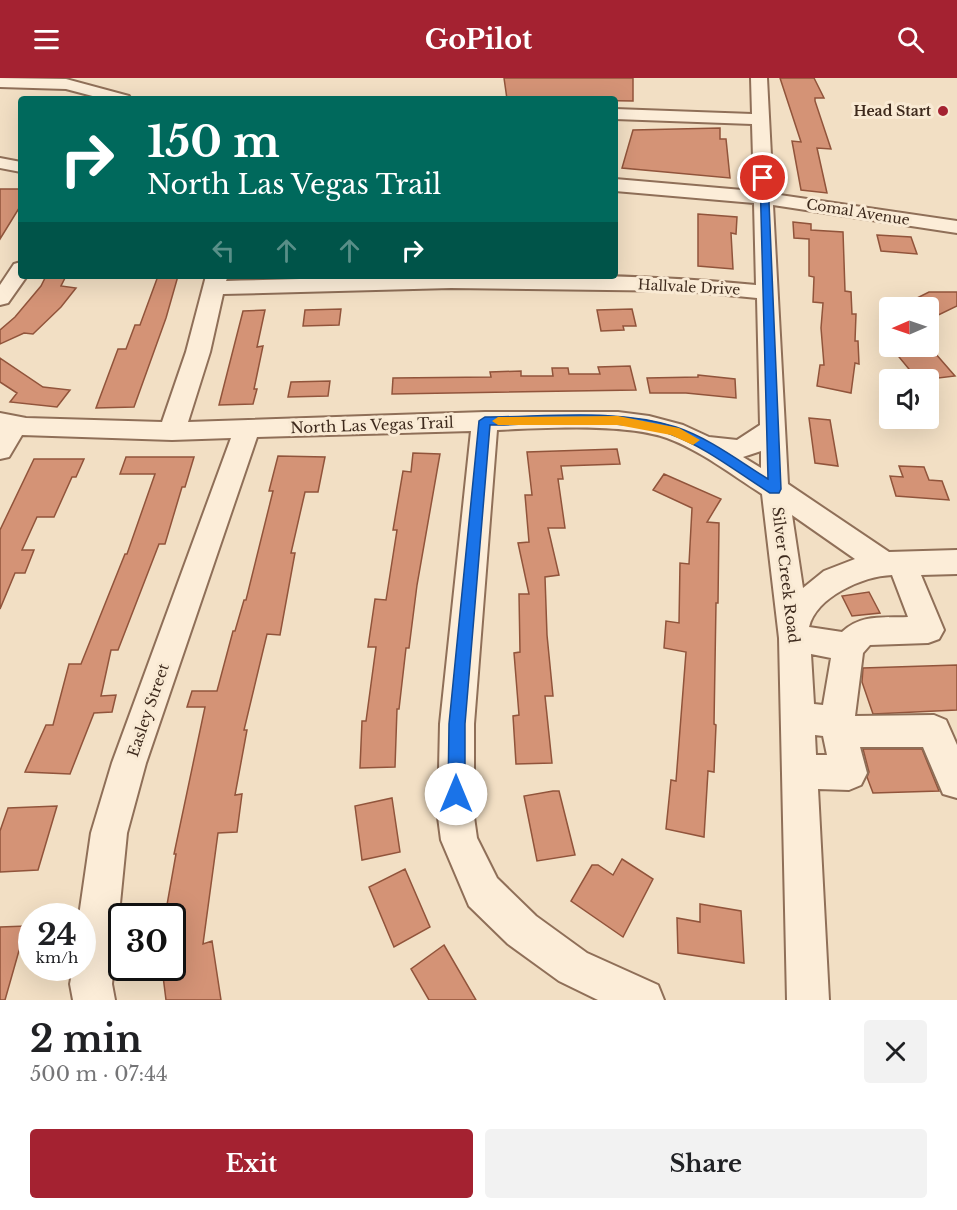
<!DOCTYPE html>
<html lang="en">
<head>
<meta charset="utf-8">
<style>
	:root { --surface:#fff; --page:#f2f2f2; --text:#202124; --muted:#757577; --accent:#a42231 }
	body { margin:0; font-family:"Libre Baskerville",serif; background:var(--page); color:var(--text); height:100vh; display:flex; flex-direction:column; font-size:22px; white-space:nowrap }
	* { box-sizing:border-box; margin:0 }
	p { font-size:20px; color:var(--muted) }
	.icon { flex:none; width:33px; height:33px; fill:none; stroke:currentColor; stroke-width:2; stroke-linecap:round; stroke-linejoin:round }
	.map { position:relative; height:922px; overflow:hidden }
	.details { display:flex; flex-direction:column; background:var(--surface); flex:1 }
	.details>* { flex:none }
	.guide { position:absolute; left:18px; top:18px; width:600px; height:183px; border-radius:6px; box-shadow:0 6px 24px #0002; background:#00695c; color:#fff; overflow:hidden }
	.needle { width:39px; rotate:268deg }
	.controls { position:absolute; left:879px; top:219px; display:grid; gap:12px }
	.controls a { display:grid; place-items:center; width:60px; height:60px; border-radius:6px; background:var(--surface); box-shadow:0 6px 24px #0002; font-size:30px }
	.speed { position:absolute; left:18px; top:825px; display:flex; gap:12px; font-size:30px; font-weight:700; text-align:center }
	.speed>* { display:grid; place-content:center; width:78px; height:78px; border-radius:50%; background:var(--surface); box-shadow:0 6px 24px #0002; line-height:1 }
	.speed small { font-size:15px; font-weight:400 }
	.speed .limit { border:3px solid #111; border-radius:9px; background:#fff; color:#111 }
	.pin { position:absolute; display:grid; place-items:center; width:51px; height:51px; color:#fff; margin:-26px; border:3px solid #fff; border-radius:50%; box-shadow:0 2px 6px #0007 }
	.me { position:absolute; width:66px; margin:-33px; rotate:0deg; stroke-linejoin:round; filter:drop-shadow(0 0 4px #0008) }
	.turn { display:flex; align-items:center; gap:21px; height:126px; padding:0 30px; font-size:27px }
	.turn .icon { width:78px; height:78px; stroke-width:2.5 }
	.turn b { display:block; font-size:42px; line-height:51px }
	.lanes { display:flex; align-items:center; height:57px; padding:0 30px; background:#0003; justify-content:center; gap:30px; direction:ltr }
	.lanes .off { opacity:.35 }
	.round { display:grid; place-items:center; flex:none; width:63px; height:63px; border-radius:6px; background:var(--page) }
	.overview { display:flex; align-items:center; justify-content:space-between; height:102px; padding:0 30px }
	h1 { font-size:36px; font-weight:700; line-height:45px }
	.button { display:flex; gap:12px; margin-top:auto; padding:12px 30px }
	.button a { flex:1; height:69px; border-radius:6px; background:var(--accent); color:#fff; font-size:24px; font-weight:700; line-height:69px; text-align:center }
	.button a+a { background:var(--page); color:var(--text) }
	header { display:flex; justify-content:space-between; align-items:center; height:78px; padding:0 30px; background:var(--accent); color:#fff; font-size:27px; font-weight:700 }
	.map>svg:first-child { display:block }
	.building { fill:#d49376; stroke:#91543b; stroke-width:1.5 }
	.lines { fill:none; stroke-linecap:round; stroke-linejoin:round }
	.minor-casing { stroke:#8f6f58; stroke-width:4 }
	.minor { fill:#fcedd8; fill-rule:evenodd }
	.route { fill:#1a73e8; stroke:#114b97; stroke-width:1.5 }
	.slow { fill:#f59e0b }
	.poi-dot { fill:#a42231; stroke:#f9ead4; stroke-width:2 }
	.labels { text-anchor:middle; dominant-baseline:central; stroke-width:6; stroke-linejoin:round; paint-order:stroke }
	.far-poi-label { font-size:14px; font-weight:bold; fill:#3e2a1d; stroke:#f9ead4; text-anchor:end }
	.far-street-label { font-size:14px; fill:#3e2a1d; stroke:#f9ead4 }
	.street-label { font-size:15px; fill:#3e2a1d; stroke:#f9ead4 }
</style>
</head>
<body>
<header><svg class="icon" aria-label="menu" viewBox="0 0 24 24"><path d="M4 6h16M4 12h16M4 18h16"/></svg>GoPilot<svg class="icon" aria-label="search" viewBox="0 0 24 24"><circle cx="10" cy="10" r="6"/><path d="M15 15l6 6"/></svg></header>
<div class="map">
<svg width="957" height="922" viewBox="0 0 957 922">
	<rect width="100%" height="100%" fill="#f2dfc4"/>
	<path class="building" d="M 504,0 L 633,0 L 633,23 L 507,21 Z
		M 780,0 L 814,0 L 824,20 L 815,20 L 815,23 L 831,71 L 817,70 L 827,115 L 801,112 L 792,63 L 801,64 Z
		M 720,50 L 720,61 L 726,61 L 730,100 L 622,90 L 633,52 Z
		M 0,111 L 21,111 L 21,127 L 0,161 Z
		M 698,136 L 737,139 L 736,156 L 731,155 L 733,191 L 698,188 Z
		M 793,144 L 811,146 L 811,152 L 843,154 L 845,213 L 851,214 L 852,236 L 856,236 L 855,263 L 858,263 L 859,286 L 855,285 L 851,315 L 817,308 L 820,287 L 824,287 L 821,250 L 823,225 L 813,224 L 814,199 L 809,198 L 809,161 L 794,160 Z
		M 877,157 L 911,159 L 917,176 L 881,173 Z
		M 46,198 L 66,198 L 61,208 L 76,210 L 61,229 L 33,256 L 24,255 L 0,266 L 0,252 L 15,239 L 41,208 Z
		M 158,198 L 178,198 L 166,240 L 134,329 L 96,330 L 118,271 L 126,271 L 135,247 L 140,247 Z
		M 929,214 L 957,214 L 957,228 L 928,242 L 928,230 L 897,230 Z
		M 341,231 L 339,247 L 303,248 L 305,232 Z
		M 632,231 L 636,248 L 623,248 L 624,252 L 601,253 L 597,232 Z
		M 265,232 L 257,269 L 263,268 L 254,311 L 257,311 L 253,326 L 219,327 L 243,233 Z
		M 890,268 L 925,268 L 925,276 L 935,275 L 955,298 L 930,301 L 924,294 L 913,296 Z
		M 0,280 L 43,309 L 70,312 L 57,329 L 10,324 L 17,315 L 0,304 Z
		M 630,288 L 636,312 L 392,316 L 393,300 L 491,299 L 490,294 L 521,293 L 521,298 L 553,298 L 552,290 L 568,290 L 569,296 L 600,296 L 598,289 Z
		M 698,297 L 735,301 L 736,320 L 686,315 L 650,315 L 647,300 L 698,299 Z
		M 330,303 L 328,318 L 288,319 L 291,304 Z
		M 809,340 L 830,342 L 838,388 L 815,385 Z
		M 617,371 L 620,386 L 561,388 L 563,401 L 558,401 L 565,450 L 548,450 L 559,497 L 545,499 L 547,557 L 553,618 L 545,618 L 552,685 L 516,686 L 513,638 L 519,637 L 514,575 L 520,574 L 519,516 L 529,516 L 518,465 L 529,464 L 525,417 L 532,417 L 527,374 Z
		M 413,375 L 440,376 L 417,507 L 409,570 L 406,570 L 399,631 L 397,631 L 395,689 L 360,690 L 362,643 L 366,643 L 376,569 L 368,569 L 375,521 L 386,522 L 397,452 L 393,452 L 403,393 L 411,394 Z
		M 278,378 L 325,379 L 318,414 L 305,414 L 291,475 L 295,475 L 280,557 L 267,556 L 244,652 L 247,652 L 235,717 L 242,716 L 237,754 L 218,755 L 203,866 L 212,863 L 221,922 L 166,922 L 162,890 L 172,890 L 172,838 L 165,838 L 176,776 L 174,776 L 205,629 L 187,629 L 192,613 L 217,613 L 233,553 L 235,553 L 244,522 L 246,522 L 273,413 L 269,413 Z
		M 126,379 L 194,379 L 185,409 L 182,409 L 165,466 L 159,466 L 118,572 L 111,572 L 101,618 L 116,617 L 112,634 L 94,635 L 70,696 L 25,694 L 46,647 L 53,647 L 69,586 L 81,586 L 125,476 L 127,476 L 155,396 L 120,396 Z
		M 34,381 L 84,381 L 76,399 L 72,399 L 54,439 L 37,439 L 22,472 L 34,472 L 25,495 L 15,495 L 0,531 L 0,452 Z
		M 899,388 L 924,389 L 929,402 L 942,403 L 949,422 L 896,418 L 890,398 L 903,399 Z
		M 664,396 L 721,421 L 707,444 L 719,445 L 718,525 L 716,525 L 714,646 L 716,647 L 714,694 L 708,693 L 704,759 L 666,751 L 671,702 L 676,703 L 686,574 L 664,570 L 666,543 L 679,545 L 680,485 L 689,486 L 692,430 L 653,412 Z
		M 869,514 L 880,535 L 852,538 L 842,518 Z
		M 957,587 L 957,632 L 873,636 L 862,604 L 863,590 Z
		M 863,671 L 922,671 L 939,713 L 873,715 L 867,699 L 869,694 Z
		M 553,713 L 559,713 L 575,777 L 537,783 L 524,718 Z
		M 392,720 L 400,774 L 362,782 L 355,728 Z
		M 57,728 L 38,792 L 0,794 L 0,753 L 8,730 Z
		M 622,781 L 653,801 L 623,859 L 571,823 L 592,787 L 598,787 L 613,797 Z
		M 405,791 L 430,849 L 394,869 L 369,809 Z
		M 700,826 L 741,833 L 744,885 L 678,875 L 677,840 L 700,844 Z
		M 26,848 L 5,922 L 0,922 L 0,849 Z
		M 444,867 L 476,922 L 429,922 L 411,891 Z"/>
	<g class="lines">
		<defs>
			<path id="minor" d="M 0,0 L 66,1 L 129,18 L 131,21 L 104,21 L 66,11 L 0,9 Z
				M 751,0 L 767,0 L 773,116 L 957,143 L 957,155 L 773,127 L 788,406 L 889,474 L 957,472 L 957,496 L 921,497 L 944,552 L 939,561 L 928,565 L 870,567 L 863,575 L 855,638 L 934,637 L 946,642 L 957,667 L 957,720 L 943,716 L 923,669 L 860,669 L 867,695 L 861,707 L 849,712 L 818,711 L 829,922 L 787,922 L 779,560 L 762,416 C 732,397 700,372 667,360 C 624,345 543,350 497,352 L 474,646 L 474,739 L 477,760 L 497,800 L 536,838 L 587,875 L 658,907 L 664,922 L 598,922 L 559,903 L 508,866 L 469,828 L 441,762 L 438,739 L 440,646 L 471,353 L 257,359 L 146,685 L 127,755 L 112,906 L 115,922 L 73,922 L 70,906 L 73,890 L 82,890 L 82,838 L 79,838 L 91,755 L 112,685 L 231,360 L 172,362 L 22,357 L 9,379 L 0,381 L 0,335 L 26,340 L 162,344 L 186,274 L 206,198 L 228,198 L 226,203 C 403,199 581,190 756,207 L 754,125 L 615,113 L 615,101 L 754,113 L 752,46 L 615,41 L 615,31 L 752,36 ZM 451,210 L 686,213 L 757,220 L 760,347 L 737,362 L 709,359 L 683,347 L 649,338 L 618,334 L 485,334 L 188,344 L 210,274 L 223,216 ZM 761,373 L 761,390 L 743,379 ZM 792,437 L 855,481 L 824,493 L 803,510 ZM 892,497 L 908,539 C 882,540 861,536 842,554 L 809,549 C 816,519 863,498 892,497 ZM 811,576 L 831,580 L 823,627 L 814,626 ZM 815,657 L 823,658 L 827,677 L 816,677 Z
				M 0,80 L 21,84 L 21,94 L 0,90 Z
				M 21,184 L 21,198 L 27,198 L 8,225 L 0,227 L 0,207 L 14,186 Z"/>
		</defs>
		<use href="#minor" class="minor-casing"/>
		<use href="#minor" class="minor"/>
	</g>
	<path class="route" d="M 760,98 L 768,100 L 781,411 L 779,415 L 770,415 C 738,395 706,369 670,356 C 620,339 544,347 490,347 L 465,646 L 465,716 L 462,722 L 456,724 L 450,722 L 448,716 L 449,646 L 479,343 L 485,339 C 547,339 616,330 676,349 C 709,360 739,383 768,401 Z"/>
	<path class="slow" d="M 618,338 L 679,350 L 700,362 L 693,367 L 671,357 L 618,347 L 498,347 L 492,343 L 498,339 Z"/>
	<circle class="poi-dot" cx="943" cy="33" r="6"/>
	<g class="labels">
		<g class="far-poi-label">
			<text x="931" y="33">Head Start</text>
		</g>
		<g class="far-street-label">
			<text transform="translate(858 134) rotate(9)">Comal Avenue</text>
			<text transform="translate(689 209) rotate(3)">Hallvale Drive</text>
		</g>
		<g class="street-label">
			<text transform="translate(372 347) rotate(-2)">North Las Vegas Trail</text>
			<text transform="translate(786 497) rotate(83)">Silver Creek Road</text>
			<text transform="translate(148 632) rotate(-71)">Easley Street</text>
		</g>
	</g>
</svg>
<div class="controls">
<a><svg class="needle" viewBox="-14 -14 28 28"><path d="M0-13l5 13h-10z" fill="#e53935"/><path d="M0 13l5-13h-10z" fill="#757577"/></svg></a>
<a><svg class="icon" aria-label="sound" viewBox="0 0 24 24"><path d="M4 9h4l5-4v14l-5-4H4zM17 9q2 3 0 6"/></svg></a>
</div>
<div class="speed"><div>24<small>km/h</small></div><div class="limit">30</div></div>
<div class="pin" style="left:763px;top:100px;background:#d93025"><svg class="icon" aria-label="arrive" viewBox="0 0 24 24"><path d="M6 21V4h12l-3 4 3 4H6"/></svg></div>
<svg class="me" style="left:456px;top:716px" viewBox="-20 -20 40 40"><circle r="19" fill="#fff"/><path d="M0-13L10 11 0 6-10 11z" fill="#1a73e8"/></svg>
<div class="guide">
<div class="turn"><svg class="icon" aria-label="right" viewBox="0 0 24 24"><path d="M7 20v-9h11M14 6l5 5-5 5"/></svg><div><b>150 m</b>North Las Vegas Trail</div></div>
<div class="lanes"><svg class="icon off" aria-label="left" viewBox="0 0 24 24"><path d="M17 20v-9H6M10 6l-5 5 5 5"/></svg><svg class="icon off" aria-label="ahead" viewBox="0 0 24 24"><path d="M12 20V5M6 11l6-6 6 6"/></svg><svg class="icon off" aria-label="ahead" viewBox="0 0 24 24"><path d="M12 20V5M6 11l6-6 6 6"/></svg><svg class="icon" aria-label="right" viewBox="0 0 24 24"><path d="M7 20v-9h11M14 6l5 5-5 5"/></svg></div>
</div>
</div>
<section class="details">
<div class="overview"><div><h1>2 min</h1><p>500 m · 07:44</p></div><a class="round"><svg class="icon" aria-label="close" viewBox="0 0 24 24"><path d="M6 6l12 12M18 6L6 18"/></svg></a></div>
<div class="button"><a>Exit</a><a>Share</a></div>
</section>
</body>
</html>
